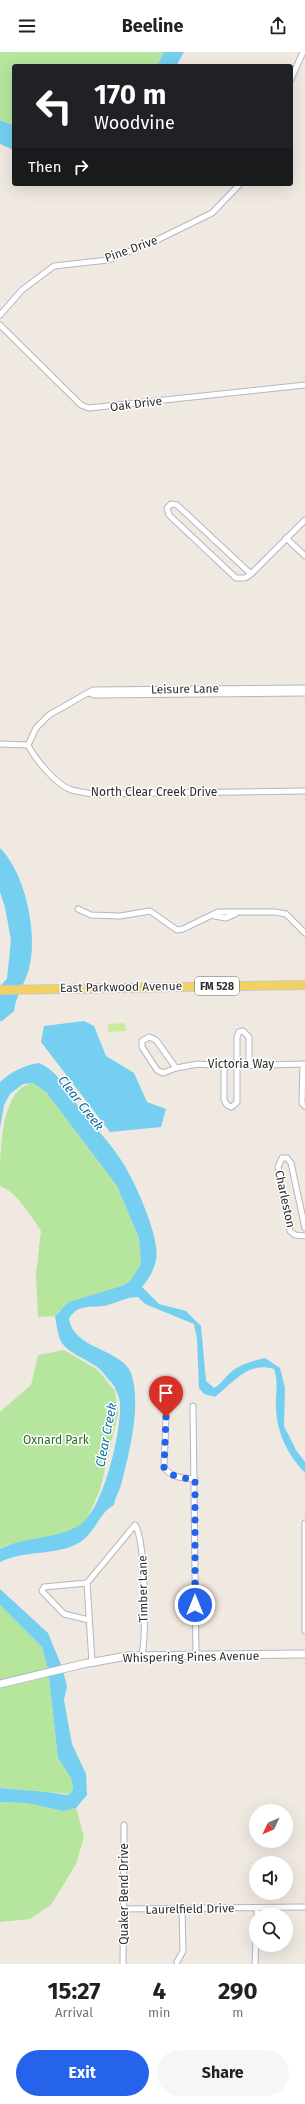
<!DOCTYPE html>
<html lang="en">
<head>
<meta charset="utf-8">
<style>
	:root { --surface:#fff; --page:#f6f6f6; --text:#202124; --muted:#757577; --accent:#2563eb }
	body { margin:0; font-family:"Fira Sans",sans-serif; background:var(--page); color:var(--text); height:100vh; display:flex; flex-direction:column; font-size:15px; white-space:nowrap }
	* { box-sizing:border-box; margin:0 }
	p { font-size:13px; color:var(--muted) }
	.icon { flex:none; width:22px; height:22px; fill:none; stroke:currentColor; stroke-width:2; stroke-linecap:round; stroke-linejoin:round }
	.map { position:relative; height:1912px; overflow:hidden }
	.details { display:flex; flex-direction:column; background:var(--surface); flex:1 }
	.details>* { flex:none }
	.guide { position:absolute; left:12px; top:12px; width:281px; height:122px; border-radius:4px; box-shadow:0 4px 16px #0002; background:#202124; color:#fff; overflow:hidden }
	.needle { width:26px; rotate:226deg }
	.tools { position:absolute; left:249px; top:1752px; display:grid; gap:8px }
	.tools a { display:grid; place-items:center; width:44px; height:44px; border-radius:50%; background:var(--surface); box-shadow:0 4px 16px #0002; font-size:20px }
	.pin { position:absolute; display:grid; place-items:center; width:34px; height:34px; color:#fff; margin:-41px -17px; border-radius:50% 50% 50% 0; rotate:-45deg; box-shadow:0 0 4px #0007 }
	.pin .icon { rotate:45deg }
	.me { position:absolute; width:44px; margin:-22px; rotate:0deg; stroke-linejoin:round; filter:drop-shadow(0 0 3px #0008) }
	.turn { display:flex; align-items:center; gap:14px; height:84px; padding:0 16px; font-size:18px }
	.turn .icon { width:52px; height:52px; stroke-width:2.5 }
	.turn b { display:block; font-size:28px; line-height:34px }
	.then { display:flex; align-items:center; height:38px; padding:0 16px; background:#0003; gap:8px; font-size:15px }
	.eta { display:flex; justify-content:space-evenly; align-items:center; height:68px; text-align:center }
	.eta b { font-size:24px; font-weight:700; line-height:28px }
	.action { display:flex; gap:8px; margin-top:auto; padding:8px 16px }
	.action a { flex:1; height:46px; border-radius:24px; background:var(--accent); color:#fff; font-size:16px; font-weight:700; line-height:46px; text-align:center }
	.action a+a { background:var(--page); color:var(--text) }
	header { display:flex; justify-content:space-between; align-items:center; height:52px; padding:0 16px; background:var(--surface); font-size:18px; font-weight:700 }
	.map>svg:first-child { display:block }
	.green { fill:#b6e59e }
	.pitch { fill:#c9ec9a }
	.water { fill:#75cff0 }
	.lines { fill:none; stroke-linecap:round; stroke-linejoin:round }
	.street-casing { stroke:#b4b7c1; stroke-width:7 }
	.secondary-casing { stroke:#b4b7c1; stroke-width:9 }
	.primary-casing { stroke:#c9c9c9; stroke-width:10 }
	.street { stroke:#fff; stroke-width:5 }
	.secondary { stroke:#fff; stroke-width:7 }
	.primary { stroke:#f2d163; stroke-width:8 }
	.route { stroke:#2563eb; stroke-width:7; stroke-dasharray:0 12.6 }
	.labels { text-anchor:middle; dominant-baseline:central; stroke-width:3; stroke-linejoin:round; paint-order:stroke }
	.shield { fill:#fff; stroke:#6d6d6d; stroke-width:1 }
	.shield-label { font-size:11px; font-weight:bold; fill:#2e2e2e }
	.street-label { font-size:12px; fill:#2e2e2e; stroke:#fff }
	.park-label { font-size:12px; fill:#2c6e1b; stroke:#fff }
	.water-label { font-size:13px; font-style:italic; fill:#0d6fa3; stroke:#fff }
</style>
</head>
<body>
<header><svg class="icon" aria-label="menu" viewBox="0 0 24 24"><path d="M4 6h16M4 12h16M4 18h16"/></svg>Beeline<svg class="icon" aria-label="share" viewBox="0 0 24 24"><path d="M12 15V3M7 8l5-5 5 5M5 13v7h14v-7"/></svg></header>
<div class="map">
<svg width="305" height="1912" viewBox="0 0 305 1912">
	<rect width="100%" height="100%" fill="#efe9e1"/>
	<path class="green" d="M 0,0 L 164,0 L 157,14 L 14,14 L 14,74 L 0,68 Z
		M 33,1031 L 46,1040 L 117,1134 L 139,1186 L 141,1212 L 130,1229 L 122,1234 L 59,1259 L 55,1264 L 38,1265 L 36,1222 L 41,1179 C 32,1165 16,1139 0,1134 C 0,1103 0,1035 33,1031 Z
		M 64,1298 L 98,1318 L 115,1339 L 118,1362 L 100,1438 L 85,1472 L 64,1482 L 7,1493 L 0,1497 L 0,1360 L 31,1333 L 38,1303 Z
		M 0,1553 L 42,1595 L 48,1617 L 58,1706 L 71,1726 L 73,1736 L 70,1742 L 0,1736 Z
		M 0,1750 L 27,1751 L 63,1759 L 76,1756 L 84,1785 L 76,1812 L 51,1853 L 30,1867 L 0,1870 Z"/>
	<path class="pitch" d="M 125,971 L 126,979 L 108,980 L 108,972 Z"/>
	<path class="water" d="M 164,0 L 184,0 L 176,14 L 157,14 Z
		M 0,68 L 14,74 L 14,98 L 0,92 Z
		M 0,796 C 25,821 37,878 30,912 C 27,929 16,942 14,959 L 2,969 L 0,969 L 0,934 L 7,927 L 11,888 L 5,855 L 0,840 Z
		M 84,969 L 94,974 L 106,1004 L 134,1021 L 147,1050 L 166,1057 L 161,1075 L 110,1080 L 41,990 L 44,974 Z
		M 39,1011 C 59,1019 69,1042 81,1058 C 95,1075 111,1092 123,1111 C 135,1130 161,1187 156,1208 C 154,1218 148,1228 142,1235 L 159,1252 L 186,1259 L 201,1274 L 206,1329 L 214,1336 C 220,1333 223,1328 228,1323 C 237,1313 252,1309 265,1306 L 280,1316 L 285,1336 L 284,1374 L 296,1398 L 305,1410 L 305,1421 C 288,1403 277,1382 276,1357 C 275,1343 279,1331 274,1317 C 248,1309 233,1331 215,1345 L 204,1342 L 199,1336 L 197,1287 L 194,1272 L 145,1252 L 138,1245 C 126,1245 119,1250 108,1253 C 93,1257 78,1250 69,1267 C 73,1297 122,1297 131,1321 C 142,1353 129,1402 121,1433 C 119,1440 115,1446 114,1453 C 99,1460 95,1483 77,1492 C 53,1504 24,1498 0,1510 L 0,1497 C 25,1484 58,1488 81,1472 C 104,1456 122,1377 120,1350 C 119,1343 114,1332 109,1328 C 105,1323 100,1316 94,1313 C 85,1307 68,1300 62,1291 C 57,1283 57,1273 55,1264 L 69,1250 L 122,1234 L 130,1229 L 141,1212 L 139,1186 L 117,1134 L 46,1040 L 33,1031 L 23,1032 L 10,1042 L 4,1053 L 0,1076 L 0,1030 C 11,1020 24,1013 39,1011 Z
		M 0,1537 L 48,1581 L 62,1615 L 67,1634 L 64,1648 L 67,1665 L 72,1692 L 86,1722 L 87,1743 L 76,1756 L 63,1759 L 27,1751 L 0,1750 L 0,1736 L 47,1740 L 67,1743 L 70,1742 L 73,1736 L 71,1726 L 58,1706 L 48,1617 L 42,1595 L 0,1553 Z"/>
	<g class="lines">
		<defs>
			<path id="street" d="M 291,27 L 303,0
				M 0,263 L 22,238 L 54,214 L 108,208 L 153,190 L 212,161 L 240,132
				M 0,273 L 81,353 L 89,356 L 305,333
				M 286,486 L 305,504
				M 251,522 L 177,453 L 171,452 L 167,456 L 169,463 L 236,526 L 245,526 L 251,522 L 305,468
				M 89,641 L 94,643 L 305,641
				M 0,692 L 28,693 C 35,707 57,734 72,738 C 79,740 87,741 94,742 L 305,739
				M 28,693 L 36,676 L 49,663 L 93,638 L 305,636
				M 78,857 L 91,863 L 120,864 L 150,859 L 177,878 L 183,877 L 218,860 L 275,860 L 286,862 L 305,881
				M 214,864 L 226,866 L 235,862
				M 149,985 L 156,988 L 176,1016 L 163,1021 L 157,1018 L 142,995 L 142,989 Z
				M 303,1012 L 302,1051 L 305,1054
				M 224,1014 L 224,1048 L 227,1053 L 231,1055 L 234,1053 L 237,1050 L 237,985 L 239,980 L 243,979 L 249,985 L 249,1012
				M 176,1016 L 198,1012 L 224,1014 L 305,1012
				M 305,1176 L 291,1111 L 287,1106 L 282,1106 L 278,1115 L 290,1179 L 295,1183 L 305,1184
				M 193,1354 L 196,1604
				M 166,1365 L 164,1416 C 173,1426 182,1426 195,1427
				M 305,1471 L 305,1579
				M 87,1531 L 44,1535 L 42,1539 L 64,1562 L 89,1568
				M 92,1611 L 87,1531 L 135,1473 C 146,1489 146,1581 142,1604
				M 123,1857 L 305,1855
				M 257,1863 L 257,1856
				M 177,1910 L 183,1899 L 182,1857
				M 123,1912 L 124,1773
				M 255,1912 L 256,1886"/>
			<path id="secondary" d="M 0,1632 L 83,1612 L 127,1604 L 305,1602"/>
			<path id="primary" d="M 0,938 L 305,933"/>
		</defs>
		<use href="#street" class="street-casing"/>
		<use href="#secondary" class="secondary-casing"/>
		<use href="#primary" class="primary-casing"/>
		<use href="#street" class="street"/>
		<use href="#secondary" class="secondary"/>
		<use href="#primary" class="primary"/>
	</g>
	<g class="lines">
		<path class="route" d="M 166,1365 L 164,1416 C 173,1426 182,1426 195,1427 L 195,1553"/>
	</g>
	<g class="labels">
		<rect class="shield" x="195" y="925" width="44" height="18" rx="3"/>
		<g class="shield-label">
			<text x="217" y="934">FM 528</text>
		</g>
		<g class="street-label">
			<text transform="translate(131 197) rotate(-20)">Pine Drive</text>
			<text transform="translate(136 352) rotate(-7)">Oak Drive</text>
			<text transform="translate(185 637) rotate(-1)">Leisure Lane</text>
			<text x="154" y="740">North Clear Creek Drive</text>
			<text transform="translate(121 935) rotate(-1)">East Parkwood Avenue</text>
			<text x="241" y="1012">Victoria Way</text>
			<text transform="translate(285 1147) rotate(78)">Charleston</text>
			<text transform="translate(143 1537) rotate(-91)">Timber Lane</text>
			<text transform="translate(191 1605) rotate(-1)">Whispering Pines Avenue</text>
			<text transform="translate(124 1842) rotate(-90)">Quaker Bend Drive</text>
			<text transform="translate(190 1857) rotate(-1)">Laurelfield Drive</text>
		</g>
		<g class="park-label">
			<text x="56" y="1388">Oxnard Park</text>
		</g>
		<g class="water-label">
			<text transform="translate(81 1051) rotate(52)">Clear Creek</text>
			<text transform="translate(106 1383) rotate(-79)">Clear Creek</text>
		</g>
	</g>
</svg>
<div class="tools">
<a><svg class="needle" viewBox="-14 -14 28 28"><path d="M0-13l5 13h-10z" fill="#e53935"/><path d="M0 13l5-13h-10z" fill="#757577"/></svg></a>
<a><svg class="icon" aria-label="sound" viewBox="0 0 24 24"><path d="M4 9h4l5-4v14l-5-4H4zM17 9q2 3 0 6"/></svg></a>
<a><svg class="icon" aria-label="search" viewBox="0 0 24 24"><circle cx="10" cy="10" r="6"/><path d="M15 15l6 6"/></svg></a>
</div>
<div class="pin" style="left:166px;top:1365px;background:#d93025"><svg class="icon" aria-label="arrive" viewBox="0 0 24 24"><path d="M6 21V4h12l-3 4 3 4H6"/></svg></div>
<svg class="me" style="left:195px;top:1553px" viewBox="-20 -20 40 40"><circle r="17" fill="#2563eb" stroke="#fff" stroke-width="3"/><path d="M0-11L8 9 0 5-8 9z" fill="#fff"/></svg>
<div class="guide">
<div class="turn"><svg class="icon" aria-label="left" viewBox="0 0 24 24"><path d="M17 20v-9H6M10 6l-5 5 5 5"/></svg><div><b>170 m</b>Woodvine</div></div>
<div class="then">Then<svg class="icon" aria-label="right" viewBox="0 0 24 24"><path d="M7 20v-9h11M14 6l5 5-5 5"/></svg></div>
</div>
</div>
<section class="details">
<div class="eta">
<div><b>15:27</b><p>Arrival</p></div>
<div><b>4</b><p>min</p></div>
<div><b>290</b><p>m</p></div>
</div>
<div class="action"><a>Exit</a><a>Share</a></div>
</section>
</body>
</html>
